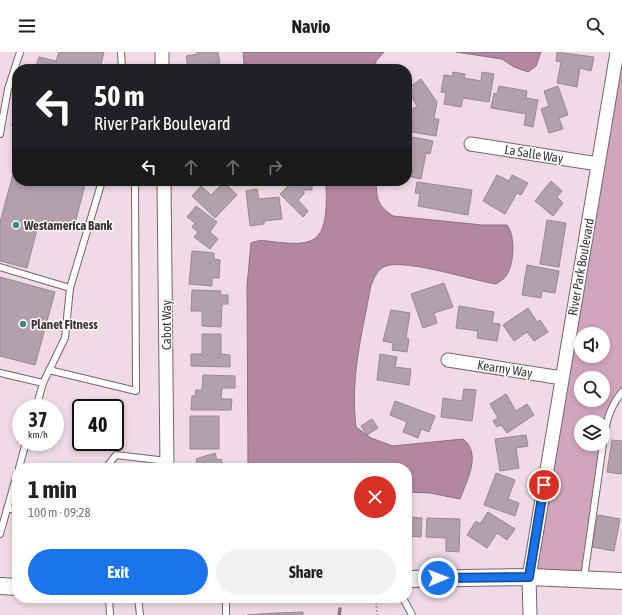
<!DOCTYPE html>
<html lang="en">
<head>
<meta charset="utf-8">
<style>
	:root { --surface:#fff; --page:#f2f2f2; --text:#202124; --muted:#757577; --accent:#1a73e8 }
	body { margin:0; font-family:"Asap Condensed",sans-serif; background:var(--page); color:var(--text); height:100vh; display:flex; flex-direction:column; font-size:15px; white-space:nowrap }
	* { box-sizing:border-box; margin:0 }
	p { font-size:13px; color:var(--muted) }
	.icon { flex:none; width:22px; height:22px; fill:none; stroke:currentColor; stroke-width:2; stroke-linecap:round; stroke-linejoin:round }
	.map { position:relative; flex:1; overflow:hidden }
	.panel { position:absolute; left:12px; top:411px; width:400px; height:140px; display:flex; flex-direction:column; background:var(--surface); border-radius:16px; box-shadow:0 2px 6px #0003 }
	.panel>* { flex:none }
	.top-card { position:absolute; left:12px; top:12px; width:400px; height:122px; border-radius:16px; box-shadow:0 2px 6px #0003; background:#202124; color:#fff; overflow:hidden }
	.controls { position:absolute; left:574px; top:275px; display:grid; gap:8px }
	.controls a { display:grid; place-items:center; width:36px; height:36px; border-radius:50%; background:var(--surface); box-shadow:0 2px 6px #0003; font-size:20px }
	.speed { position:absolute; left:12px; top:347px; display:flex; gap:8px; font-size:20px; font-weight:700; text-align:center }
	.speed>* { display:grid; place-content:center; width:52px; height:52px; border-radius:50%; background:var(--surface); box-shadow:0 2px 6px #0003; line-height:1 }
	.speed small { font-size:10px; font-weight:400 }
	.speed .limit { border:2px solid #111; border-radius:6px; background:#fff; color:#111 }
	.pin { position:absolute; display:grid; place-items:center; width:34px; height:34px; color:#fff; margin:-17px; border:2px solid #fff; border-radius:50%; box-shadow:0 1px 4px #0007 }
	.me { position:absolute; width:44px; margin:-22px; rotate:89deg; stroke-linejoin:round; filter:drop-shadow(0 0 3px #0008) }
	.turn { display:flex; align-items:center; gap:14px; height:84px; padding:0 16px; font-size:18px }
	.turn .icon { width:52px; height:52px; stroke-width:2.5 }
	.turn b { display:block; font-size:28px; line-height:34px }
	.lanes { display:flex; align-items:center; height:38px; padding:0 16px; background:#0003; justify-content:center; gap:20px; direction:ltr }
	.lanes .off { opacity:.35 }
	.round { display:grid; place-items:center; flex:none; width:42px; height:42px; border-radius:21px; background:var(--page) }
	.head { display:flex; align-items:center; justify-content:space-between; height:68px; padding:0 16px }
	h1 { font-size:24px; font-weight:700; line-height:30px }
	.button { display:flex; gap:8px; margin-top:auto; padding:8px 16px }
	.button a { flex:1; height:46px; border-radius:24px; background:var(--accent); color:#fff; font-size:16px; font-weight:700; line-height:46px; text-align:center }
	.button a+a { background:var(--page); color:var(--text) }
	header { display:flex; justify-content:space-between; align-items:center; height:52px; padding:0 16px; background:var(--surface); font-size:18px; font-weight:700 }
	.map>svg:first-child { display:block }
	.green { fill:#d1a6bd; fill-rule:evenodd }
	.water { fill:#b3879f; stroke:#906f81 }
	.lines { fill:none; stroke-linecap:round; stroke-linejoin:round }
	.stream { stroke:#906f81; stroke-width:3.5 }
	.building { fill:#b3a0aa; stroke:#9b8791 }
	.service-casing { stroke:#76646e; stroke-width:8 }
	.minor-casing { stroke:#76646e; stroke-width:15 }
	.tertiary-casing { stroke:#76646e; stroke-width:18 }
	.path { stroke:#b3a2ab; stroke-width:2; stroke-dasharray:2 2; stroke-linecap:butt }
	.service { stroke:#fff; stroke-width:6 }
	.minor { stroke:#fff; stroke-width:13 }
	.tertiary { stroke:#fff; stroke-width:16 }
	.route-casing { stroke:#114b97; stroke-width:10 }
	.route { stroke:#1a73e8; stroke-width:7 }
	.poi-dot { fill:#418986; stroke:#fff; stroke-width:1.5 }
	.labels { text-anchor:middle; dominant-baseline:central; stroke-width:3; stroke-linejoin:round; paint-order:stroke }
	.street-label { font-size:13px; fill:#3e363a; stroke:#fff }
	.poi-label { font-size:13px; font-weight:bold; fill:#3e363a; stroke:#fff; text-anchor:start }
</style>
</head>
<body>
<header><svg class="icon" aria-label="menu" viewBox="0 0 24 24"><path d="M4 6h16M4 12h16M4 18h16"/></svg>Navio<svg class="icon" aria-label="search" viewBox="0 0 24 24"><circle cx="10" cy="10" r="6"/><path d="M15 15l6 6"/></svg></header>
<div class="map">
<svg width="622" height="563" viewBox="0 0 622 563">
	<rect width="100%" height="100%" fill="#efdae5"/>
	<path class="green" d="M 622,0 L 622,340 L 614,350 L 603,391 L 603,370 L 581,370 L 581,392 L 603,392 L 584,528 L 529,525 ZM 581,282 L 603,282 L 603,304 L 581,304 ZM 581,326 L 603,326 L 603,348 L 581,348 Z"/>
	<path class="water" d="M 243,0 L 384,0 L 376,9 L 375,17 L 312,17 L 244,12 Z
		M 456,0 L 541,0 L 536,14 L 528,20 L 514,15 L 502,7 Z
		M 326,129 L 376,129 C 377,148 377,153 393,164 L 482,173 L 507,173 C 516,184 514,213 506,224 C 504,227 499,230 496,232 C 471,228 407,207 386,214 C 377,217 375,225 371,233 C 362,282 350,325 356,375 L 371,386 L 393,394 L 463,387 C 482,402 467,428 460,447 L 430,441 L 407,440 L 407,416 L 248,416 L 247,234 L 251,191 C 261,187 266,189 275,190 C 286,191 300,193 310,189 C 330,183 326,145 326,129 Z"/>
	<g class="lines">
		<path class="stream" d="M 339,563 L 340,557"/>
	</g>
	<path class="building" d="M 59,0 L 104,0 L 100,17 L 35,17 L 39,5 L 56,9 Z
		M 197,0 L 218,0 L 220,11 L 188,17 L 186,4 L 198,2 Z
		M 557,0 L 594,5 L 591,19 L 580,16 L 577,35 L 557,31 L 561,10 L 556,9 Z
		M 453,20 L 465,22 L 464,26 L 481,29 L 482,20 L 494,22 L 489,50 L 463,46 L 461,55 L 444,52 L 446,41 L 441,40 L 444,23 L 452,24 Z
		M 421,27 L 437,50 L 434,67 L 439,67 L 436,84 L 412,80 L 413,70 L 409,69 L 411,58 L 417,54 L 407,37 Z
		M 499,34 L 527,39 L 526,46 L 538,48 L 533,75 L 524,73 L 526,62 L 491,56 L 494,41 L 497,42 Z
		M 558,34 L 568,63 L 559,66 L 563,77 L 549,81 L 541,57 L 549,54 L 544,39 Z
		M 412,85 L 433,89 L 430,102 L 426,101 L 421,127 L 407,124 L 407,88 L 411,88 Z
		M 17,108 L 17,129 L 86,129 L 73,179 L 39,170 L 27,216 L 0,209 L 0,170 Z
		M 497,123 L 509,129 L 512,123 L 528,131 L 521,143 L 517,141 L 505,162 L 483,149 Z
		M 288,129 L 312,129 L 312,138 L 304,138 L 304,142 L 298,148 L 308,159 L 303,165 L 280,142 L 287,135 Z
		M 551,129 L 562,139 L 557,145 L 563,151 L 553,164 L 535,149 Z
		M 224,130 L 237,143 L 215,166 L 192,144 L 201,134 L 211,143 Z
		M 417,130 L 472,138 L 468,163 L 418,154 L 420,142 L 415,141 Z
		M 257,137 L 259,147 L 279,145 L 282,167 L 264,169 L 264,172 L 250,174 L 246,139 Z
		M 196,154 L 217,170 L 210,180 L 218,187 L 210,197 L 194,185 L 198,180 L 192,175 L 195,171 L 187,165 Z
		M 547,168 L 566,171 L 559,215 L 540,212 Z
		M 192,199 L 214,201 L 214,207 L 220,208 L 219,226 L 212,226 L 212,234 L 189,232 Z
		M 527,213 L 559,219 L 555,241 L 542,239 L 541,246 L 522,243 Z
		M 0,225 L 55,240 L 35,313 L 0,304 Z
		M 444,231 L 453,255 L 434,261 L 437,271 L 423,276 L 411,242 Z
		M 192,238 L 221,239 L 220,243 L 228,243 L 228,252 L 222,252 L 221,275 L 202,274 L 202,259 L 191,259 Z
		M 459,254 L 494,260 L 492,271 L 500,272 L 497,289 L 477,286 L 478,279 L 456,276 Z
		M 528,256 L 537,270 L 540,268 L 548,280 L 534,289 L 527,280 L 514,289 L 503,273 Z
		M 391,258 L 410,261 L 406,286 L 409,287 L 407,300 L 392,298 L 393,291 L 383,289 Z
		M 202,282 L 221,282 L 221,302 L 230,303 L 230,315 L 191,314 L 191,302 L 202,302 Z
		M 380,302 L 397,305 L 395,315 L 411,317 L 409,333 L 377,328 Z
		M 203,323 L 235,324 L 235,336 L 222,336 L 221,347 L 232,347 L 231,358 L 191,358 L 192,344 L 195,344 L 196,338 L 202,338 Z
		M 464,337 L 476,338 L 472,369 L 441,365 L 443,346 L 462,349 Z
		M 506,342 L 516,359 L 527,352 L 534,363 L 507,381 L 501,373 L 497,375 L 493,369 L 498,366 L 490,352 Z
		M 395,349 L 435,364 L 429,380 L 421,377 L 418,386 L 403,380 L 407,370 L 390,363 Z
		M 190,364 L 219,364 L 219,397 L 190,397 Z
		M 372,367 L 378,376 L 367,383 L 361,374 Z
		M 526,383 L 528,394 L 516,396 L 519,416 L 500,419 L 495,387 Z
		M 612,388 L 622,389 L 622,422 L 607,420 Z
		M 215,401 L 217,408 L 221,407 L 224,416 L 198,416 L 196,407 Z
		M 496,421 L 515,428 L 508,447 L 519,451 L 515,464 L 484,453 Z
		M 488,460 L 515,477 L 507,488 L 497,481 L 487,496 L 467,483 L 476,469 L 480,472 Z
		M 598,463 L 620,467 L 614,499 L 592,495 Z
		M 407,465 L 422,466 L 421,485 L 407,484 Z
		M 427,466 L 460,467 L 459,500 L 446,499 L 446,486 L 426,485 Z
		M 303,560 L 303,563 L 247,563 L 274,561 Z"/>
	<g class="lines">
		<defs>
			<path id="service" d="M 121,0 L 122,17
				M 0,82 L 8,37 L 20,0
				M 0,215 L 70,236
				M 49,318 L 136,339 L 135,129
				M 0,321 L 43,331
				M 36,356 L 43,331 L 65,286 L 70,236 L 102,129
				M 603,391 C 606,371 609,356 622,340
				M 19,416 L 26,390
				M 106,416 L 116,403 L 167,409
				M 7,456 L 17,458
				M 0,482 L 17,422
				M 584,526 L 603,392
				M 109,546 L 110,563
				M 138,546 L 140,563
				M 226,546 L 226,563
				M 403,546 L 412,563"/>
			<path id="minor" d="M 162,0 L 162,17
				M 471,92 L 598,112
				M 164,129 L 167,416
				M 448,308 L 562,326
				M 530,563 L 529,525 L 617,0"/>
			<path id="tertiary" d="M 407,527 L 529,525 L 622,529
				M 0,534 L 17,535"/>
		</defs>
		<use href="#service" class="service-casing"/>
		<use href="#minor" class="minor-casing"/>
		<use href="#tertiary" class="tertiary-casing"/>
		<path class="path" d="M 11,73 L 17,74
			M 376,546 L 377,563"/>
		<use href="#service" class="service"/>
		<use href="#minor" class="minor"/>
		<use href="#tertiary" class="tertiary"/>
	</g>
	<g class="lines">
		<defs>
			<path id="route" d="M 438,526 L 529,525 L 544,433"/>
		</defs>
		<use href="#route" class="route-casing"/>
		<use href="#route" class="route"/>
	</g>
	<g class="poi-dot">
		<circle cx="16" cy="173" r="4"/>
		<circle cx="23" cy="272" r="4"/>
	</g>
	<g class="labels">
		<g class="street-label">
			<text transform="translate(534 102) rotate(9)">La Salle Way</text>
			<text transform="translate(581 215) rotate(-80)">River Park Boulevard</text>
			<text transform="translate(166 273) rotate(-90)">Cabot Way</text>
			<text transform="translate(505 317) rotate(9)">Kearny Way</text>
		</g>
		<g class="poi-label">
			<text x="24" y="173">Westamerica Bank</text>
			<text x="31" y="272">Planet Fitness</text>
		</g>
	</g>
</svg>
<div class="controls">
<a><svg class="icon" aria-label="sound" viewBox="0 0 24 24"><path d="M4 9h4l5-4v14l-5-4H4zM17 9q2 3 0 6"/></svg></a>
<a><svg class="icon" aria-label="search" viewBox="0 0 24 24"><circle cx="10" cy="10" r="6"/><path d="M15 15l6 6"/></svg></a>
<a><svg class="icon" aria-label="layers" viewBox="0 0 24 24"><path d="M12 4l9 5-9 5-9-5zM3 14l9 5 9-5"/></svg></a>
</div>
<div class="speed"><div>37<small>km/h</small></div><div class="limit">40</div></div>
<div class="pin" style="left:544px;top:433px;background:#d93025"><svg class="icon" aria-label="arrive" viewBox="0 0 24 24"><path d="M6 21V4h12l-3 4 3 4H6"/></svg></div>
<svg class="me" style="left:438px;top:526px" viewBox="-20 -20 40 40"><circle r="17" fill="#1a73e8" stroke="#fff" stroke-width="3"/><path d="M0-11L8 9 0 5-8 9z" fill="#fff"/></svg>
<div class="top-card">
<div class="turn"><svg class="icon" aria-label="left" viewBox="0 0 24 24"><path d="M17 20v-9H6M10 6l-5 5 5 5"/></svg><div><b>50 m</b>River Park Boulevard</div></div>
<div class="lanes"><svg class="icon" aria-label="left" viewBox="0 0 24 24"><path d="M17 20v-9H6M10 6l-5 5 5 5"/></svg><svg class="icon off" aria-label="ahead" viewBox="0 0 24 24"><path d="M12 20V5M6 11l6-6 6 6"/></svg><svg class="icon off" aria-label="ahead" viewBox="0 0 24 24"><path d="M12 20V5M6 11l6-6 6 6"/></svg><svg class="icon off" aria-label="right" viewBox="0 0 24 24"><path d="M7 20v-9h11M14 6l5 5-5 5"/></svg></div>
</div>
<section class="panel">
<div class="head"><div><h1>1 min</h1><p>100 m · 09:28</p></div><a class="round" style="background:#d93025;color:#fff"><svg class="icon" aria-label="close" viewBox="0 0 24 24"><path d="M6 6l12 12M18 6L6 18"/></svg></a></div>
<div class="button"><a>Exit</a><a>Share</a></div>
</section>
</div>
</body>
</html>
